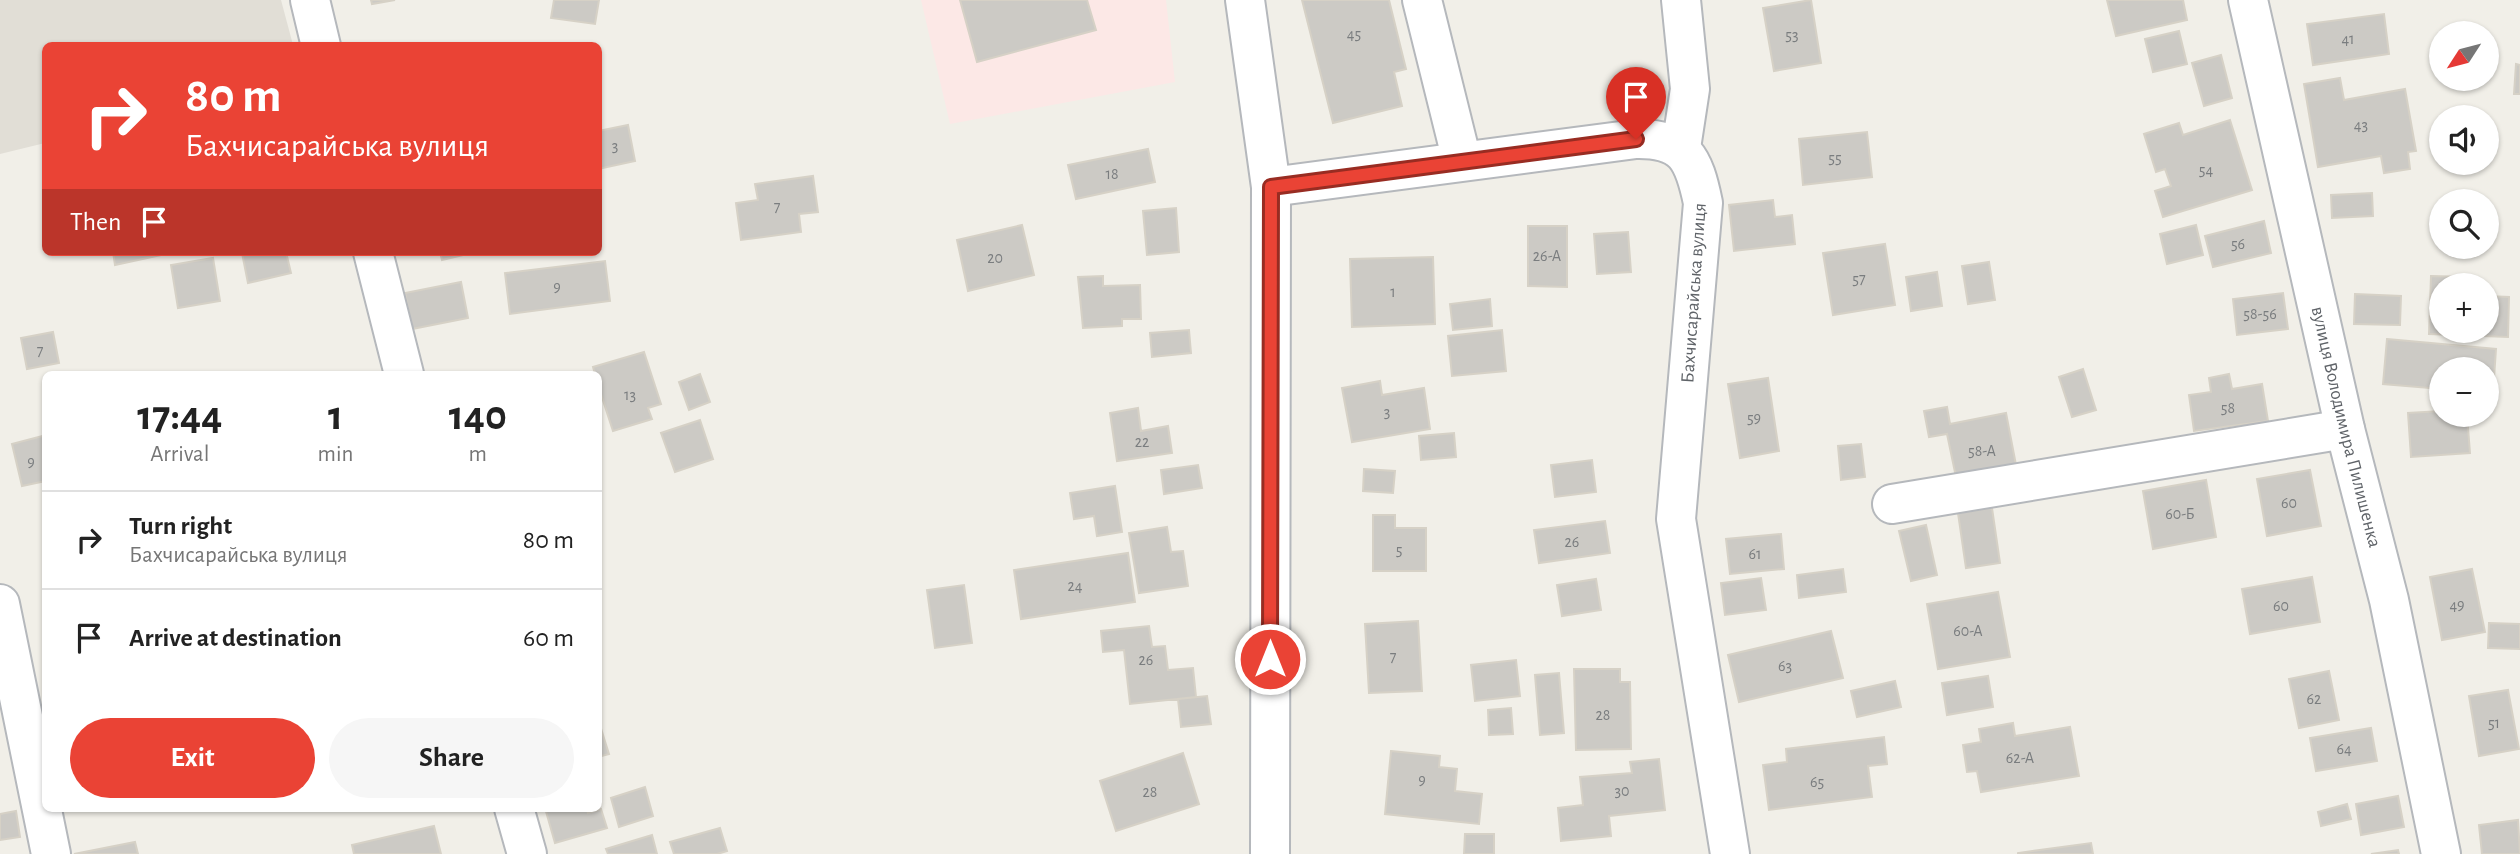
<!DOCTYPE html>
<html lang="en">
<head>
<meta charset="utf-8">
<style>
	:root { --surface:#fff; --page:#f6f6f6; --text:#222; --muted:#767676; --line:#e0e0e0; --accent:#ea4335 }
	body { margin:0; font-family:"Alegreya Sans",sans-serif; background:var(--page); color:var(--text); height:100vh; display:flex; flex-direction:column; font-size:26px; white-space:nowrap }
	* { box-sizing:border-box; margin:0 }
	p { font-size:23px; color:var(--muted) }
	.icon { flex:none; width:38px; height:38px; fill:none; stroke:currentColor; stroke-width:2; stroke-linecap:round; stroke-linejoin:round }
	.map { position:relative; flex:1; overflow:hidden }
	.side { position:absolute; left:42px; top:371px; width:560px; height:441px; display:flex; flex-direction:column; background:var(--surface); border-radius:10px; box-shadow:0 2px 5px #0004 }
	.side>* { flex:none }
	.top-card { position:absolute; left:42px; top:42px; width:560px; height:214px; border-radius:10px; box-shadow:0 2px 5px #0004; background:#ea4335; color:#fff; overflow:hidden }
	.needle { width:46px; rotate:234deg }
	.buttons { position:absolute; left:2429px; top:21px; display:grid; gap:14px }
	.buttons a { display:grid; place-items:center; width:70px; height:70px; border-radius:50%; background:var(--surface); box-shadow:0 2px 5px #0004; font-size:35px }
	.pin { position:absolute; display:grid; place-items:center; width:60px; height:60px; color:#fff; margin:-72px -30px; border-radius:50% 50% 50% 0; rotate:-45deg; box-shadow:0 0 7px #0007 }
	.pin .icon { rotate:45deg }
	.me { position:absolute; width:77px; margin:-38px; rotate:0deg; stroke-linejoin:round; filter:drop-shadow(0 0 5px #0008) }
	.turn { display:flex; align-items:center; gap:24px; height:147px; padding:0 28px; font-size:32px }
	.turn .icon { width:91px; height:91px; stroke-width:2.5 }
	.turn b { display:block; font-size:49px; line-height:60px }
	.then { display:flex; align-items:center; height:66px; padding:0 28px; background:#0003; gap:14px; font-size:26px }
	.eta { display:flex; justify-content:space-evenly; align-items:center; height:119px; text-align:center }
	.eta b { font-size:42px; font-weight:700; line-height:49px }
	.cta { display:flex; gap:14px; margin-top:auto; padding:14px 28px }
	.cta a { flex:1; height:80px; border-radius:42px; background:var(--accent); color:#fff; font-size:28px; font-weight:700; line-height:80px; text-align:center }
	.cta a+a { background:var(--page); color:var(--text) }
	ul { padding:0; list-style:none }
	li { display:flex; align-items:center; gap:21px; height:98px; padding:0 28px; border-top:2px solid var(--line) }
	li div { flex:1 }
	li b { display:block; font-size:26px }
	li em { font-style:normal }
	.map>svg:first-child { display:block }
	.education { fill:#e1ded6 }
	.medical { fill:#fce8e6 }
	.building { fill:#cccac5; stroke:#d6d1c6; stroke-width:2 }
	.lines { fill:none; stroke-linecap:round; stroke-linejoin:round }
	.minor-casing { stroke:#b5b8bc; stroke-width:42 }
	.minor { stroke:#fff; stroke-width:38 }
	.route-casing { stroke:#982c22; stroke-width:18 }
	.route { stroke:#ea4335; stroke-width:12 }
	.labels { text-anchor:middle; dominant-baseline:central; stroke-width:6; stroke-linejoin:round; paint-order:stroke }
	.number-label { font-size:16px; fill:#7a7d7f }
	.street-label { font-size:19px; fill:#5f6368; stroke:#fff }
</style>
</head>
<body>
<div class="map">
<svg width="2520" height="854" viewBox="0 0 2520 854">
	<rect width="100%" height="100%" fill="#f1efe8"/>
	<path class="education" d="M 0,0 L 281,0 L 293,45 L 46,46 L 45,143 L 0,154 Z"/>
	<path class="medical" d="M 921,0 L 1166,0 L 1175,82 L 950,124 Z"/>
	<path class="building" d="M 371,0 L 395,0 L 372,4 Z
		M 554,0 L 599,0 L 595,24 L 551,18 Z
		M 960,0 L 1087,0 L 1096,30 L 977,62 Z
		M 1302,0 L 1389,0 L 1406,69 L 1394,72 L 1402,106 L 1333,123 Z
		M 1811,0 L 1821,63 L 1774,71 L 1763,8 Z
		M 2107,0 L 2183,0 L 2187,20 L 2116,36 Z
		M 2384,14 L 2389,54 L 2313,65 L 2307,24 Z
		M 2179,31 L 2187,64 L 2153,72 L 2145,39 Z
		M 2221,55 L 2232,98 L 2204,106 L 2192,63 Z
		M 2516,64 L 2520,65 L 2520,94 L 2514,94 Z
		M 2340,78 L 2344,100 L 2405,89 L 2416,151 L 2408,152 L 2410,169 L 2384,173 L 2381,156 L 2318,167 L 2304,84 Z
		M 2230,120 L 2252,190 L 2163,217 L 2155,191 L 2171,186 L 2165,169 L 2156,172 L 2144,134 L 2179,123 L 2183,135 Z
		M 628,125 L 635,161 L 598,169 L 598,131 Z
		M 1867,132 L 1872,177 L 1803,185 L 1799,139 Z
		M 1148,149 L 1155,182 L 1076,199 L 1068,165 Z
		M 813,176 L 818,212 L 799,214 L 801,232 L 741,240 L 736,203 L 758,200 L 755,184 Z
		M 2372,193 L 2373,216 L 2332,218 L 2331,195 Z
		M 1773,200 L 1775,217 L 1792,215 L 1795,244 L 1734,251 L 1729,205 Z
		M 1176,208 L 1179,252 L 1147,255 L 1143,211 Z
		M 2264,221 L 2271,253 L 2213,267 L 2205,236 Z
		M 1022,225 L 1034,275 L 968,291 L 957,240 Z
		M 2196,225 L 2203,255 L 2167,264 L 2160,234 Z
		M 1528,226 L 1567,226 L 1567,287 L 1528,286 Z
		M 1628,232 L 1631,272 L 1597,274 L 1594,234 Z
		M 1885,244 L 1895,305 L 1833,315 L 1823,253 Z
		M 113,252 L 175,252 L 115,265 Z
		M 286,252 L 291,273 L 248,283 L 242,253 Z
		M 440,252 L 476,252 L 442,260 Z
		M 1433,257 L 1435,324 L 1352,327 L 1350,259 Z
		M 213,258 L 220,301 L 178,308 L 171,265 Z
		M 605,261 L 610,301 L 510,314 L 505,273 Z
		M 1989,262 L 1995,300 L 1968,304 L 1962,266 Z
		M 1937,272 L 1942,306 L 1911,311 L 1906,277 Z
		M 1103,276 L 1103,286 L 1140,285 L 1141,319 L 1122,319 L 1122,326 L 1083,328 L 1078,277 Z
		M 2431,276 L 2468,277 L 2467,285 L 2441,285 L 2441,331 L 2487,331 L 2487,296 L 2509,297 L 2508,337 L 2429,334 Z
		M 461,282 L 468,318 L 412,329 L 405,293 Z
		M 2283,293 L 2288,329 L 2237,335 L 2233,299 Z
		M 2355,294 L 2401,296 L 2400,325 L 2354,324 Z
		M 1490,299 L 1492,326 L 1453,330 L 1450,304 Z
		M 1189,330 L 1191,353 L 1152,357 L 1150,333 Z
		M 1502,330 L 1506,371 L 1452,376 L 1448,336 Z
		M 53,332 L 59,363 L 27,369 L 21,338 Z
		M 2387,339 L 2496,349 L 2493,393 L 2487,393 L 2487,369 L 2441,369 L 2441,389 L 2383,384 Z
		M 644,352 L 661,404 L 648,408 L 652,419 L 613,431 L 598,385 L 598,374 L 595,374 L 593,367 Z
		M 2083,369 L 2096,410 L 2072,417 L 2059,377 Z
		M 700,374 L 710,402 L 689,410 L 679,382 Z
		M 2229,374 L 2232,389 L 2262,384 L 2268,421 L 2194,431 L 2189,395 L 2211,392 L 2209,378 Z
		M 1768,378 L 1779,451 L 1740,458 L 1728,384 Z
		M 1380,381 L 1382,395 L 1424,388 L 1430,429 L 1352,442 L 1342,388 Z
		M 1947,407 L 1950,424 L 2006,413 L 2016,465 L 1956,477 L 1947,434 L 1929,437 L 1924,411 Z
		M 1138,408 L 1141,431 L 1168,426 L 1172,453 L 1117,461 L 1110,413 Z
		M 2441,411 L 2441,415 L 2467,415 L 2470,453 L 2411,457 L 2408,413 Z
		M 700,420 L 713,459 L 675,472 L 661,433 Z
		M 1454,433 L 1456,457 L 1421,460 L 1419,436 Z
		M 46,435 L 46,481 L 22,486 L 12,444 Z
		M 1861,444 L 1865,477 L 1841,480 L 1838,446 Z
		M 1592,460 L 1596,492 L 1555,497 L 1551,465 Z
		M 1198,465 L 1202,488 L 1164,494 L 1161,470 Z
		M 1364,469 L 1395,471 L 1393,493 L 1363,491 Z
		M 2310,470 L 2321,526 L 2267,536 L 2257,479 Z
		M 2206,480 L 2216,537 L 2153,549 L 2143,491 Z
		M 1115,486 L 1122,532 L 1097,536 L 1094,516 L 1074,519 L 1070,493 Z
		M 1992,508 L 2000,563 L 1966,568 L 1958,513 Z
		M 1373,515 L 1395,515 L 1395,528 L 1426,528 L 1426,571 L 1373,571 Z
		M 1605,521 L 1610,553 L 1539,563 L 1534,530 Z
		M 1926,525 L 1937,575 L 1911,581 L 1899,531 Z
		M 1167,527 L 1171,552 L 1183,551 L 1188,586 L 1139,593 L 1129,533 Z
		M 1781,534 L 1784,569 L 1730,574 L 1726,539 Z
		M 1128,553 L 1135,602 L 1021,619 L 1014,570 Z
		M 1843,569 L 1846,592 L 1799,598 L 1797,575 Z
		M 2472,569 L 2485,632 L 2442,640 L 2430,577 Z
		M 2312,577 L 2320,622 L 2250,634 L 2242,589 Z
		M 1761,578 L 1766,610 L 1725,615 L 1721,583 Z
		M 1596,579 L 1601,610 L 1562,616 L 1557,585 Z
		M 964,585 L 972,643 L 935,648 L 927,590 Z
		M 1998,592 L 2010,657 L 1938,669 L 1927,604 Z
		M 1418,621 L 1422,691 L 1369,693 L 1365,624 Z
		M 2489,623 L 2520,624 L 2520,649 L 2488,648 Z
		M 1149,626 L 1152,647 L 1165,646 L 1168,670 L 1193,668 L 1196,697 L 1130,704 L 1124,650 L 1103,652 L 1101,631 Z
		M 1831,631 L 1843,678 L 1739,702 L 1728,655 Z
		M 1516,660 L 1520,696 L 1475,701 L 1471,665 Z
		M 1574,669 L 1620,669 L 1620,682 L 1630,682 L 1631,749 L 1576,750 Z
		M 2329,671 L 2339,720 L 2299,728 L 2289,679 Z
		M 1559,673 L 1564,733 L 1540,735 L 1535,675 Z
		M 1988,676 L 1993,707 L 1947,715 L 1942,683 Z
		M 1895,681 L 1901,707 L 1857,717 L 1851,691 Z
		M 2508,690 L 2519,749 L 2479,756 L 2469,696 Z
		M 1207,696 L 1211,724 L 1181,727 L 1178,699 Z
		M 1511,708 L 1513,734 L 1489,735 L 1488,710 Z
		M 598,719 L 609,754 L 598,757 Z
		M 2013,723 L 2015,736 L 2070,727 L 2079,776 L 1981,792 L 1977,771 L 1967,772 L 1963,745 L 1981,742 L 1979,729 Z
		M 2371,728 L 2377,761 L 2316,771 L 2310,738 Z
		M 1884,737 L 1887,764 L 1868,766 L 1872,797 L 1769,810 L 1763,765 L 1787,762 L 1786,749 Z
		M 1391,751 L 1440,756 L 1439,767 L 1457,769 L 1455,791 L 1482,794 L 1479,824 L 1385,814 Z
		M 1183,753 L 1199,804 L 1116,831 L 1100,781 Z
		M 1659,759 L 1665,810 L 1609,816 L 1611,836 L 1561,841 L 1558,808 L 1583,805 L 1580,777 L 1632,773 L 1630,762 Z
		M 645,787 L 653,816 L 619,827 L 611,798 Z
		M 2398,796 L 2404,827 L 2361,835 L 2356,804 Z
		M 2347,804 L 2351,819 L 2321,826 L 2318,812 Z
		M 545,808 L 587,808 L 588,813 L 601,809 L 607,828 L 555,843 Z
		M 16,811 L 20,837 L 0,840 L 0,814 Z
		M 2518,820 L 2520,854 L 2482,854 L 2479,825 Z
		M 434,826 L 441,854 L 354,854 L 352,845 Z
		M 720,828 L 727,851 L 717,854 L 674,854 L 670,842 Z
		M 1465,834 L 1494,834 L 1494,854 L 1464,854 Z
		M 652,835 L 657,854 L 608,854 L 606,849 Z
		M 135,842 L 138,854 L 74,854 Z
		M 2091,843 L 2093,854 L 2018,854 L 2018,853 Z
		M 2398,850 L 2399,854 L 2371,854 Z"/>
	<g class="lines">
		<defs>
			<g id="minor">
				<path d="M 310,0 L 321,46"/>
				<path d="M 1245,0 L 1271,187 L 1270,854"/>
				<path d="M 1422,0 L 1462,161"/>
				<path d="M 1681,0 L 1690,89 L 1681,148"/>
				<path id="s1" d="M 2248,0 L 2345,429 L 2389,600 L 2441,854"/>
				<path d="M 1271,187 L 1636,139 C 1685,138 1694,159 1703,203 L 1676,519 L 1730,854"/>
				<path d="M 373,252 L 404,374"/>
				<path d="M 1892,504 L 2345,429"/>
				<path d="M 0,604 L 51,854"/>
				<path d="M 514,808 L 527,854"/>
			</g>
		</defs>
		<use href="#minor" class="minor-casing"/>
		<use href="#minor" class="minor"/>
	</g>
	<g class="lines">
		<defs>
			<path id="route" d="M 1270,659 L 1271,187 L 1636,139"/>
		</defs>
		<use href="#route" class="route-casing"/>
		<use href="#route" class="route"/>
	</g>
	<g class="labels">
		<g class="number-label">
			<text x="1354" y="34">45</text>
			<text x="1792" y="35">53</text>
			<text x="2348" y="39">41</text>
			<text x="2361" y="125">43</text>
			<text x="615" y="146">3</text>
			<text x="1835" y="158">55</text>
			<text x="2206" y="170">54</text>
			<text x="1112" y="174">18</text>
			<text x="777" y="207">7</text>
			<text x="2238" y="244">56</text>
			<text x="1547" y="256">26-А</text>
			<text x="995" y="258">20</text>
			<text x="1859" y="279">57</text>
			<text x="557" y="287">9</text>
			<text x="1393" y="292">1</text>
			<text x="2260" y="314">58-56</text>
			<text x="40" y="351">7</text>
			<text x="630" y="395">13</text>
			<text x="2228" y="408">58</text>
			<text x="1387" y="412">3</text>
			<text x="1754" y="418">59</text>
			<text x="1142" y="442">22</text>
			<text x="1982" y="451">58-А</text>
			<text x="31" y="462">9</text>
			<text x="2289" y="503">60</text>
			<text x="2180" y="514">60-Б</text>
			<text x="1572" y="542">26</text>
			<text x="1399" y="550">5</text>
			<text x="1755" y="554">61</text>
			<text x="1075" y="586">24</text>
			<text x="2457" y="605">49</text>
			<text x="2281" y="606">60</text>
			<text x="1968" y="631">60-А</text>
			<text x="1393" y="657">7</text>
			<text x="1146" y="660">26</text>
			<text x="1785" y="666">63</text>
			<text x="2314" y="699">62</text>
			<text x="1603" y="715">28</text>
			<text x="2494" y="723">51</text>
			<text x="2344" y="749">64</text>
			<text x="2020" y="758">62-А</text>
			<text x="1422" y="780">9</text>
			<text x="1817" y="782">65</text>
			<text x="1622" y="791">30</text>
			<text x="1150" y="792">28</text>
		</g>
		<g class="street-label">
			<text transform="translate(1694 293) rotate(-86)">Бахчисарайська вулиця</text>
			<text stroke="none"><textPath href="#s1" startOffset="438">вулиця Володимира Пилишенка</textPath></text>
		</g>
	</g>
</svg>
<div class="buttons">
<a><svg class="needle" viewBox="-14 -14 28 28"><path d="M0-13l5 13h-10z" fill="#e53935"/><path d="M0 13l5-13h-10z" fill="#767676"/></svg></a>
<a><svg class="icon" aria-label="sound" viewBox="0 0 24 24"><path d="M4 9h4l5-4v14l-5-4H4zM17 9q2 3 0 6"/></svg></a>
<a><svg class="icon" aria-label="search" viewBox="0 0 24 24"><circle cx="10" cy="10" r="6"/><path d="M15 15l6 6"/></svg></a>
<a>+</a>
<a>−</a>
</div>
<div class="pin" style="left:1636px;top:139px;background:#d93025"><svg class="icon" aria-label="arrive" viewBox="0 0 24 24"><path d="M6 21V4h12l-3 4 3 4H6"/></svg></div>
<svg class="me" style="left:1270px;top:659px" viewBox="-20 -20 40 40"><circle r="17" fill="#ea4335" stroke="#fff" stroke-width="3"/><path d="M0-11L8 9 0 5-8 9z" fill="#fff"/></svg>
<div class="top-card">
<div class="turn"><svg class="icon" aria-label="right" viewBox="0 0 24 24"><path d="M7 20v-9h11M14 6l5 5-5 5"/></svg><div><b>80 m</b>Бахчисарайська вулиця</div></div>
<div class="then">Then<svg class="icon" aria-label="arrive" viewBox="0 0 24 24"><path d="M6 21V4h12l-3 4 3 4H6"/></svg></div>
</div>
<section class="side">
<div class="eta">
<div><b>17:44</b><p>Arrival</p></div>
<div><b>1</b><p>min</p></div>
<div><b>140</b><p>m</p></div>
</div>
<ul>
<li><svg class="icon" aria-label="right" viewBox="0 0 24 24"><path d="M7 20v-9h11M14 6l5 5-5 5"/></svg><div><b>Turn right</b><p>Бахчисарайська вулиця</p></div><em>80 m</em></li>
<li><svg class="icon" aria-label="arrive" viewBox="0 0 24 24"><path d="M6 21V4h12l-3 4 3 4H6"/></svg><div><b>Arrive at destination</b></div><em>60 m</em></li>
</ul>
<div class="cta"><a>Exit</a><a>Share</a></div>
</section>
</div>
</body>
</html>
